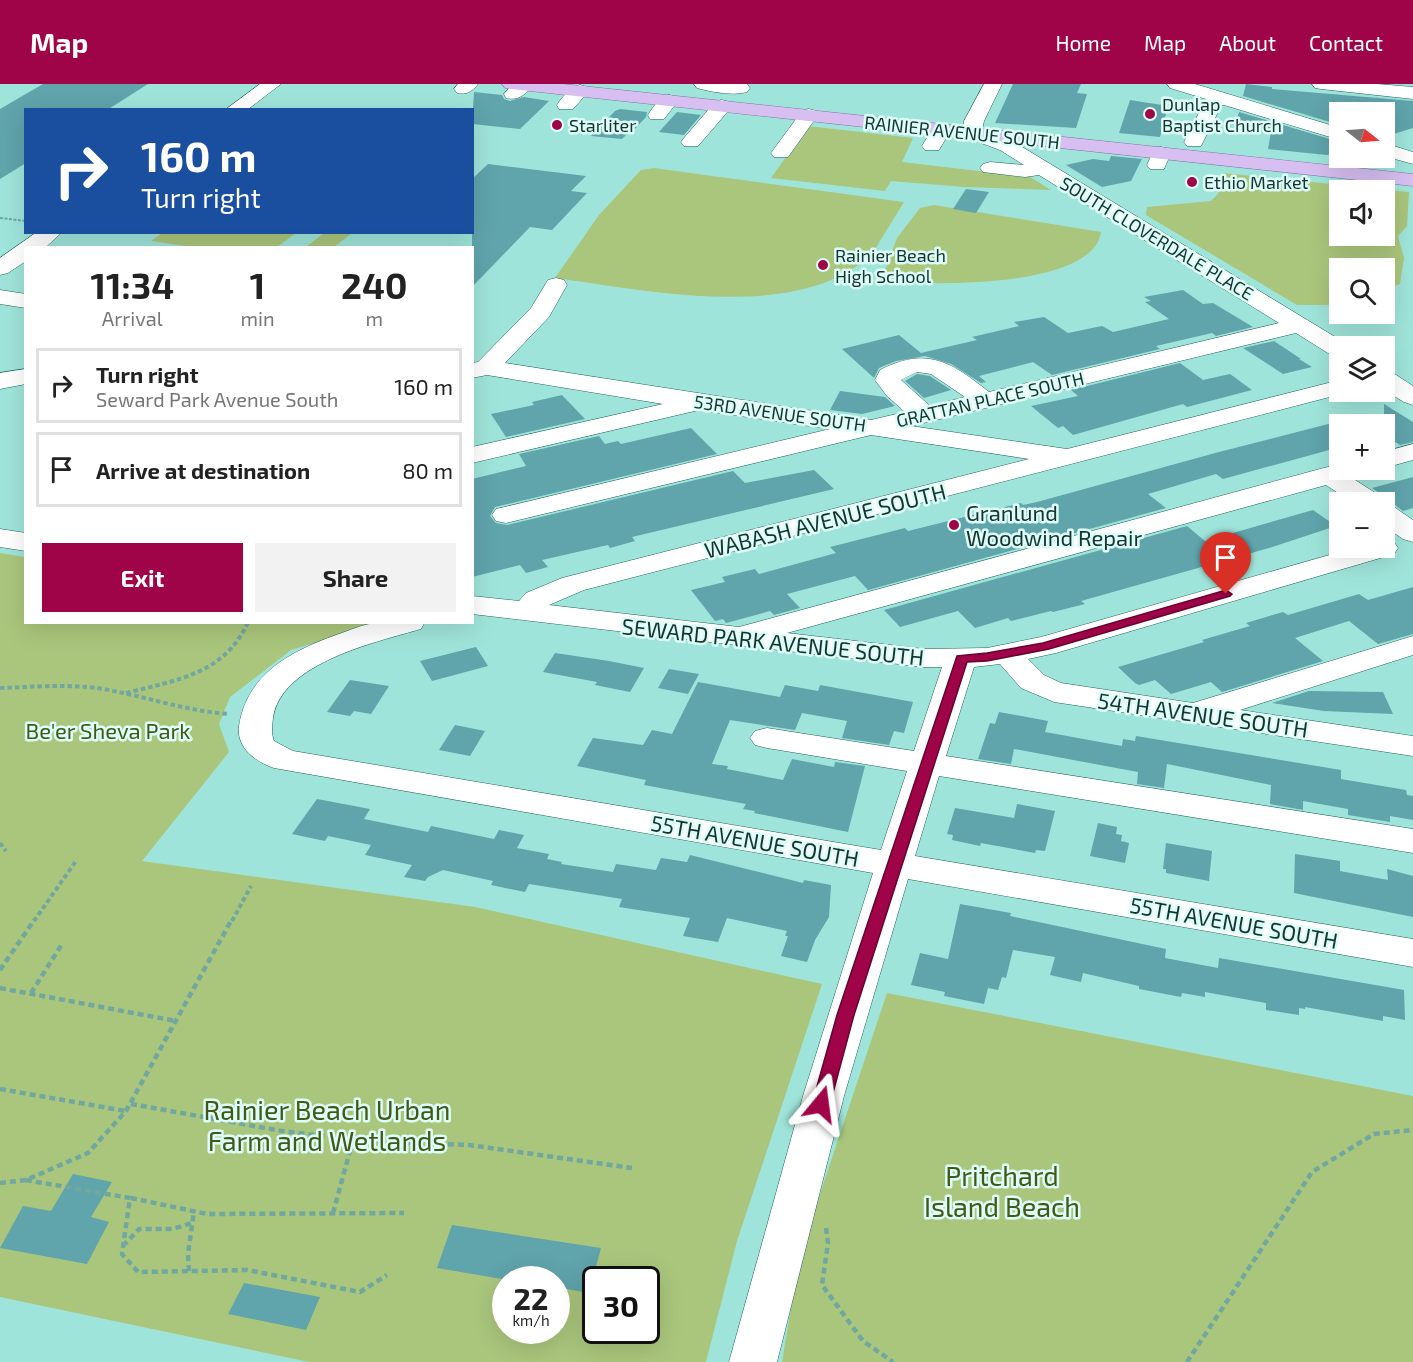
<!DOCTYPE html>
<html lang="en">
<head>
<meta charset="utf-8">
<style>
	:root { --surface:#fff; --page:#f2f2f2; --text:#222; --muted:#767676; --line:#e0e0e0; --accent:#9f0448 }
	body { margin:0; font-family:"Exo 2",sans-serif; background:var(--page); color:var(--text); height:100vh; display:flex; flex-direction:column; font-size:22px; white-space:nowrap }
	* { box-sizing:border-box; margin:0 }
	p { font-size:20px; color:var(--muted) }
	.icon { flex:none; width:33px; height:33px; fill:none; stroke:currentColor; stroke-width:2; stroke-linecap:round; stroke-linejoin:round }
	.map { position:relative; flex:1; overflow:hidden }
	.details { position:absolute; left:24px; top:162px; width:450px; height:378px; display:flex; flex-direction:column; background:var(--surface); border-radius:0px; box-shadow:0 6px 24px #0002 }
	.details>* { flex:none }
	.banner { position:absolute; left:24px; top:24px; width:450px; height:126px; border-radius:0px; box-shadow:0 6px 24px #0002; background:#1a4fa0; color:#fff; overflow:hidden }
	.needle { width:39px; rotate:107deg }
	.controls { position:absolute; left:1329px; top:18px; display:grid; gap:12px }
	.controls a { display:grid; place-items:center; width:66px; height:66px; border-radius:0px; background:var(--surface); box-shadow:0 6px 24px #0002; font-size:30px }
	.speed { position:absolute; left:492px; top:1182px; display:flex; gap:12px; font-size:30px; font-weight:700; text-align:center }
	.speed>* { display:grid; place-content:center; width:78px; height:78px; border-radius:50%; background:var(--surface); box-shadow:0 6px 24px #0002; line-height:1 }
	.speed small { font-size:15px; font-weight:400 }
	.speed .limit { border:3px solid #111; border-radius:9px; background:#fff; color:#111 }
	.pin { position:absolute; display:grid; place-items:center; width:51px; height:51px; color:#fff; margin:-62px -26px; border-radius:50% 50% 50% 0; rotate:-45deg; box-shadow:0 0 6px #0007 }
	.pin .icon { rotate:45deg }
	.me { position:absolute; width:66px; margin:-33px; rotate:16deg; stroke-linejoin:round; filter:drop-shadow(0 0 4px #0008) }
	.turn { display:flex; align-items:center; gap:21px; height:126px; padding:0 18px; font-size:27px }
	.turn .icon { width:78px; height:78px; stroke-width:2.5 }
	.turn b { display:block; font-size:42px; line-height:51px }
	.eta { display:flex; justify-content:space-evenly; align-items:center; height:102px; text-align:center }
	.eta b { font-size:36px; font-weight:700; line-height:42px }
	.button { display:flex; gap:12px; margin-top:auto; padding:12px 18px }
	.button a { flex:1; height:69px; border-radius:0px; background:var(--accent); color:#fff; font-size:24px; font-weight:700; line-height:69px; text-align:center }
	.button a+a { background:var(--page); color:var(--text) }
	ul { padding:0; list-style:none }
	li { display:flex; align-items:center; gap:18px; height:75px; margin:0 12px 9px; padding:0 6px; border:3px solid var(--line); border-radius:0px }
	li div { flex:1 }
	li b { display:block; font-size:22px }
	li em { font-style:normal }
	header { display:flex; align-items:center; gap:36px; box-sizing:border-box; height:84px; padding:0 30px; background:var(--accent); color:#fff }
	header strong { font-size:28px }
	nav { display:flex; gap:33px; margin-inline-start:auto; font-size:21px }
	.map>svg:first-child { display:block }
	.green { fill:#aac67c; fill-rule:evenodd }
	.building { fill:#60a4ac }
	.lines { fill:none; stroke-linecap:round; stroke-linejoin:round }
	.minor-casing { stroke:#1d655d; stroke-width:1 }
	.major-casing { stroke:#8373a8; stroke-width:1 }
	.path-far2 { stroke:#70a79f; stroke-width:2; stroke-dasharray:3 1.5; stroke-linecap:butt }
	.path-far1 { stroke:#70a79f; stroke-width:4; stroke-dasharray:4.5 3; stroke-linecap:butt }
	.path { stroke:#70a79f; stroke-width:4.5; stroke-dasharray:6 4; stroke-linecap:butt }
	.minor { fill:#fff; fill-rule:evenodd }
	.major { fill:#d7bff1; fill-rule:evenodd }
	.route { fill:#9f0448; stroke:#67032f; stroke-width:1.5 }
	.poi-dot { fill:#9f0448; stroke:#dcfdf8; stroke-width:2 }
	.labels { text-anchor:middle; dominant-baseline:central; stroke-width:5; stroke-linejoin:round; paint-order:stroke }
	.far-poi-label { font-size:18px; fill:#173330; stroke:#dcfdf8; text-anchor:start }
	.far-street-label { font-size:18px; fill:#173330; stroke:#dcfdf8 }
	.poi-label { font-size:22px; fill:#173330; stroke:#dcfdf8; text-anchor:start }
	.street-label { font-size:22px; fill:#173330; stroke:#dcfdf8 }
	.park-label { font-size:22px; fill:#435716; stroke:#dcfdf8 }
	.near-park-label { font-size:27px; fill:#435716; stroke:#dcfdf8 }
</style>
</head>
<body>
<header>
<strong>Map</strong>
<nav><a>Home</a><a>Map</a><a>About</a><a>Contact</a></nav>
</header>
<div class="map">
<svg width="1413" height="1278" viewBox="0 0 1413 1278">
	<rect width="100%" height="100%" fill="#9fe4da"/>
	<path class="green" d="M 808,42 L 913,54 L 902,78 L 1030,93 L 1051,106 L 964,103 L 891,97 L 885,107 L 771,94 Z
		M 654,84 L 904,118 L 872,170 C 798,240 645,206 555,194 L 599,131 L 641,86 Z
		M 1223,89 L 1409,108 L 1407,142 L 1398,152 L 1404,174 L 1400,200 L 1385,206 L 1384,184 L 1340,184 L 1339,218 L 1327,221 L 1297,221 L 1146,131 L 1147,123 L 1211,117 L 1218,110 ZM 1384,106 L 1384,152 L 1340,152 L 1340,106 Z
		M 934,121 L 1101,148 C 1094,198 967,200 929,199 C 914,198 898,194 883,192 L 897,154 L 920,124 Z
		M 162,149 L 162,148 L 296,149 L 277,163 L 200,164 L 151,157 Z
		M 324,149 L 324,148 L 352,149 L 334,163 L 306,163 Z
		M 0,469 L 25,473 L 26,538 L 380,539 L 291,566 L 230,613 L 219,640 L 229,668 L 142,777 L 475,823 L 822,900 L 737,1157 L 706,1278 L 309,1278 L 0,1213 ZM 506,1196 L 556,1196 L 556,1246 L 506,1246 ZM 596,1196 L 646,1196 L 646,1246 L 596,1246 Z
		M 887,909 L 1413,1012 L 1413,1278 L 782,1278 L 800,1170 Z"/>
	<path class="building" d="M 43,0 L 148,0 L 107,26 L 26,26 L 26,79 L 0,95 L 0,25 Z
		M 1013,0 L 1081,0 L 1077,9 L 1087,10 L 1076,44 L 995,39 Z
		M 1246,0 L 1272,3 L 1272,5 L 1413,17 L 1413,44 L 1384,53 L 1384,28 L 1340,28 L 1340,41 L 1243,12 Z
		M 474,8 L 502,11 L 504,15 L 510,17 L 524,13 L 549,17 L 520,45 L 472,40 Z
		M 1130,16 L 1168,22 L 1160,53 L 1119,49 Z
		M 620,25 L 647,28 L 646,33 L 632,48 L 629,48 L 622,55 L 591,52 L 615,27 Z
		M 677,28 L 701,31 L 684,51 L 659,48 Z
		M 1239,28 L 1340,58 L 1340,67 L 1327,71 L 1268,65 L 1271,48 L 1234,44 Z
		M 1111,72 L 1142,75 L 1131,97 L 1102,103 L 1066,81 L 1093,75 L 1109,77 Z
		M 488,80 L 586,92 L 571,107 L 587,109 L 552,146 L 530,143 L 472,203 L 472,95 Z
		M 966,105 L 989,108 L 976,129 L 953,125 Z
		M 1183,206 L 1203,220 L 1213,219 L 1253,243 L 1216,252 L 1212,249 L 1156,262 L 1160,265 L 1052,291 L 1033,278 L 979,292 L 986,298 L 981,299 L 951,280 L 925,272 L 896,277 L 879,284 L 874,294 L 842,265 L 899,251 L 921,269 L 977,256 L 972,253 L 1019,242 L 1014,238 L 1044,233 L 1068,249 L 1102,242 L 1113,248 L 1169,235 L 1145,218 L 1151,217 L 1144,213 Z
		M 1274,257 L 1301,275 L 1299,275 L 1312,283 L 1283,290 L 1243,264 Z
		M 1180,279 L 1203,296 L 1230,290 L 1252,306 L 1187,323 L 1183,320 L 1073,351 L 1063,342 L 1058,344 L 1031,322 L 1078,312 L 1071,306 Z
		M 917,290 L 930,292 L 951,306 L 924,314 L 905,297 Z
		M 840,307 L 885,313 L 895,322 L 862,330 L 830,326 Z
		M 562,311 L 585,335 L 506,353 L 491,330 L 534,321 L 532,318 Z
		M 1384,320 L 1413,338 L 1413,358 L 1400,361 L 1384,351 Z
		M 1340,337 L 1340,363 L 1223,395 L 1216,390 L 1148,410 L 1166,424 L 868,506 L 855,492 L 787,510 L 800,524 L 774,531 L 770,527 L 726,539 L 723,535 L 715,537 L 691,506 L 725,498 L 722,493 L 755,485 L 759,490 L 836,469 L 830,463 L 905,444 L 908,447 L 1021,419 L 1023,421 L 1037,418 L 1219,368 Z
		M 691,344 L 717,370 L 495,423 L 490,432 L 496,439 L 507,441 L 733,387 L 745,399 L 814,386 L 834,405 L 632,453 L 635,457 L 610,464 L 608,461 L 542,476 L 548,483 L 526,489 L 520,481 L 472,493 L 472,395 L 526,382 L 519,370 L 599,352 L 605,360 L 618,357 L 621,360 Z
		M 1413,393 L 1413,424 L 1403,427 L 1395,421 L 1386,419 L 1382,411 L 1372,404 Z
		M 1313,426 L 1336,442 L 1269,464 L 1081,517 L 1085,520 L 1053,528 L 1051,527 L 1011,537 L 1008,534 L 975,544 L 958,527 L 900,543 L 884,526 L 1187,442 L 1205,457 Z
		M 1413,503 L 1413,550 L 1378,560 L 1349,537 L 1295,554 L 1323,577 L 1222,608 L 1211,598 L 1171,610 L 1155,596 L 1139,601 L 1135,599 L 1118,583 L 1204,558 L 1202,556 L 1250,542 L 1246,539 L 1283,528 L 1288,531 L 1359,510 L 1368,516 Z
		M 476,563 L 488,582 L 432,597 L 420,577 Z
		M 555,569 L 609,577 L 644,584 L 630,608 L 595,601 L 597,598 L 543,588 Z
		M 669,585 L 699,590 L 688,610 L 658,604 Z
		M 350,596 L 389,602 L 371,630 L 354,627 L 350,632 L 327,628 Z
		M 698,598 L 780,613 L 785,601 L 818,607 L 820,601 L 913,618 L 904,649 L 894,647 L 889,661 L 842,654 L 847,637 L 802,629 L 795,646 L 730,636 L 712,680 L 728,682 L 727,685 L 783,696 L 792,675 L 834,683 L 835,678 L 865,682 L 848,748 L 754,729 L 755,727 L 743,725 L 746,720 L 644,701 L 646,696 L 577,682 L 593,654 L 643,661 L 652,646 L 672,650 Z
		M 1309,607 L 1383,608 L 1393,630 L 1324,627 L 1272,619 Z
		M 999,628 L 1048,637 L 1045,648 L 1122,662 L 1123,655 L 1135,657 L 1136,652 L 1341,686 L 1341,695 L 1406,706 L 1407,711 L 1413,712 L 1413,736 L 1390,732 L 1390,738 L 1348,731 L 1348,725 L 1303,717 L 1303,726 L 1270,720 L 1271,701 L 1167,680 L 1164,704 L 1137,700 L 1138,688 L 1014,665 L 1011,680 L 978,675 L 990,639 L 995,640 Z
		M 455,641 L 485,647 L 470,672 L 439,666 Z
		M 317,715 L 370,725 L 364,735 L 428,748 L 431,742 L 494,755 L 499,746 L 524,751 L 517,764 L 549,770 L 547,775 L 562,778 L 561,780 L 613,788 L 616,780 L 656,786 L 661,774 L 687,778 L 690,771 L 803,799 L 804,796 L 831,801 L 829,833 L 815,856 L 807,878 L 781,872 L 788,852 L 785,852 L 787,847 L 727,834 L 718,858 L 683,852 L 690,834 L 619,823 L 622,815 L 529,800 L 525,808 L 491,801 L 493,797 L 443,786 L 428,793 L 425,797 L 404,793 L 412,781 L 365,771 L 371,761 L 328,752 L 325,757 L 292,750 Z
		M 1017,720 L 1055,727 L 1045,767 L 1036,766 L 1035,769 L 981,759 L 980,762 L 952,756 L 953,751 L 947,750 L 955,724 L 1014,734 Z
		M 1098,739 L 1117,743 L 1116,750 L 1122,751 L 1121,757 L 1129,759 L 1125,779 L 1090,772 Z
		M 1166,759 L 1212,767 L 1209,797 L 1166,789 L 1166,785 L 1163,785 Z
		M 1295,770 L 1340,777 L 1340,787 L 1388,796 L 1387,785 L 1413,792 L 1413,833 L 1294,809 Z
		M 960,820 L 1011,829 L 1010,832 L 1166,865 L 1165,874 L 1218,884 L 1219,874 L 1404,906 L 1405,936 L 1383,932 L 1383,937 L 1305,923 L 1305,925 L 1299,924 L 1299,931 L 1266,926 L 1266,919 L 1205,908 L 1205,913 L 1182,909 L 1181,913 L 1139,905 L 1139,902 L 1083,889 L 1081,898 L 1050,891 L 1055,873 L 1013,866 L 1006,894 L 1002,893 L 998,906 L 988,904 L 984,920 L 944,912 L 945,908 L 911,901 L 920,869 L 948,875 Z
		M 73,1090 L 112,1098 L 91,1133 L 109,1138 L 87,1180 L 0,1164 L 23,1122 L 51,1127 Z
		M 452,1141 L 601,1164 L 589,1209 L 556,1203 L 556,1196 L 508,1196 L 437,1184 Z
		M 244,1199 L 320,1213 L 306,1246 L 228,1230 Z"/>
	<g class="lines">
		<defs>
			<path id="minor" d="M 260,0 L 281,0 L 247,26 L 225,26 Z
				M 458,0 L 478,0 C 472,8 466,11 457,9 L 454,5 Z
				M 513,0 L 531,0 L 532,1 C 526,11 518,17 506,14 L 504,10 Z
				M 694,0 L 747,0 L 750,4 L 747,8 C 733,12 711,8 697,4 Z
				M 984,0 L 1002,0 L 984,37 L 982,46 L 1014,58 L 1350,262 L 1340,262 L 1340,273 L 1331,271 L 1296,249 L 911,342 L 1067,365 L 1340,296 L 1340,308 L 1349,308 L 584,506 L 549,521 L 739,543 L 1320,385 L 1340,380 L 1340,386 L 1363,386 L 1360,392 L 1352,394 L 1380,412 L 1384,418 L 1352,418 L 1326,401 L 787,549 L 924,565 L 987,564 L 1041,553 L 1354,464 L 1384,464 L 1384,455 L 1394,458 L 1398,464 L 1394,470 L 1056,569 L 1028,575 L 1044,591 L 1061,599 L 1193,619 L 1413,552 L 1413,571 L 1240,626 L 1413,652 L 1413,672 L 1054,618 L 1021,604 L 1000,580 L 974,583 L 946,672 L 1413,745 L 1413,769 L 939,692 L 915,772 L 1413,855 L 1413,883 L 908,795 L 844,1012 L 777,1278 L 729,1278 L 803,1012 L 873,789 L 274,684 C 256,678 236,664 239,642 C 247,589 293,566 339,550 C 350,546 362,541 374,539 C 390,536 409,538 425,538 L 421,545 C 376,558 281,579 273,634 C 272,643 271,649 274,657 L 293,667 L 881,766 L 907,687 L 767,664 L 755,661 L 750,654 L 755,647 L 767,644 L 914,667 L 942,583 L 924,583 L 472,530 L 472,512 L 519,517 L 526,509 L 562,494 L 1029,375 L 871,351 L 506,439 L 496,437 L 492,431 L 496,425 L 830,345 L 699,326 L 472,379 L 472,363 L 663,320 L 487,291 L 472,294 L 472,279 L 478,278 L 531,224 L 548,196 L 556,194 L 564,196 L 567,201 L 549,233 L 505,279 L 871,336 L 905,328 L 887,312 L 875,296 L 880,286 C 927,262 951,278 989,308 L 1279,239 L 1039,91 L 1025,93 L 983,88 L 980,84 L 983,80 L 990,78 L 1024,81 L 1000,66 L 965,53 L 962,49 L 964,37 ZM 917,288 L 931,290 L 965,313 L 930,322 L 901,296 Z
				M 1167,0 L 1195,0 L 1340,44 L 1340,56 L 1224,21 L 1221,22 L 1201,62 L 1187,62 L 1184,58 L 1206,15 L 1170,4 Z
				M 1312,0 L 1377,0 L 1413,3 L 1413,15 L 1321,5 L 1315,4 Z
				M 580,1 L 587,3 L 589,7 L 573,25 L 559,25 L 557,21 C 562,13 570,4 580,1 Z
				M 669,11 L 676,13 L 678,17 L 664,35 L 650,35 L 648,31 C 653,23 659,14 669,11 Z
				M 722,16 L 729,18 L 731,22 L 729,26 L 698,62 L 684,62 L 681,58 L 684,54 L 715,18 Z
				M 809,25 L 816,27 L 818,31 L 788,73 L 774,73 L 771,69 L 774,65 L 802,27 Z
				M 941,40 L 948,42 L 951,46 L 939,66 L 925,66 L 922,62 L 934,42 Z
				M 1384,59 L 1413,68 L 1413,80 L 1384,72 Z
				M 1161,63 L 1168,65 L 1171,69 L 1164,85 L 1150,85 L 1147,81 L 1154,65 Z
				M 37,148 L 62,148 L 45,164 L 26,164 L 26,177 L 8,189 L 0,191 L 0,174 Z
				M 0,206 L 26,210 L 26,224 L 0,220 Z
				M 26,285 L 26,300 L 0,305 L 0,289 Z
				M 1384,287 L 1393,289 L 1413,302 L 1413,321 L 1404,318 L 1384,306 Z
				M 1413,360 L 1413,376 L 1384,384 L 1384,368 Z
				M 1384,421 L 1394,423 L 1413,436 L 1413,458 L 1403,455 L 1384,442 Z
				M 0,445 L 26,449 L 26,467 L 0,463 Z"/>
			<path id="major" d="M 502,0 L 563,0 L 1413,90 L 1413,102 L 511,5 L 505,4 Z"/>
		</defs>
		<use href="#minor" class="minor-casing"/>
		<use href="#major" class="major-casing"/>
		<path class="path-far2" d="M 0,134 L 26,137"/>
		<path class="path-far1" d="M 0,604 C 32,603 65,600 97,604 C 142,611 184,627 229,630
			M 126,609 C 177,596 225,590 248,538
			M 0,759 L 6,767
			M 34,837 L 76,777
			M 232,837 L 251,802"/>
		<path class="path" d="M 0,886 L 35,835
			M 0,904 L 176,937
			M 31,909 L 62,860
			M 0,1005 L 126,1027
			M 131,1020 L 282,1047 L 365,1057 L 469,1061 L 632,1084
			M 26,1096 L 130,1114 L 122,1170 L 138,1188 L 247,1186 L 360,1208 L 387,1191
			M 0,1099 L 26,1096 L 88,1069 L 126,1027 L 232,835
			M 131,1114 L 207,1130 L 404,1129
			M 333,1129 L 353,1056
			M 826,1144 L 828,1159 L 822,1201 L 863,1257 L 893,1278
			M 123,1162 L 139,1145 L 173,1145 L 192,1139
			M 189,1187 L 188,1170 L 194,1127
			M 1187,1278 L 1312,1088 L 1374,1050 L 1413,1046"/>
		<use href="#minor" class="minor"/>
		<use href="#major" class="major"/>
	</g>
	<path class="route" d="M 1226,506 L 1232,510 L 1230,512 L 1049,565 L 987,577 L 967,578 L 854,931 L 830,1020 L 827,1024 L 821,1026 L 815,1024 L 812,1020 L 837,931 L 957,572 L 987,569 L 1043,559 Z"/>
	<g class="poi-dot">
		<circle cx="1150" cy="30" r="6"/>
		<circle cx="557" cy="41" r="6"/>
		<circle cx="1192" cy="98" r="6"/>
		<circle cx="823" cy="181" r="6"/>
		<circle cx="954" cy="441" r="6"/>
	</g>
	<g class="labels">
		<g class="far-poi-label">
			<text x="1162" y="20">Dunlap<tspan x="1162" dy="21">Baptist Church</tspan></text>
			<text x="569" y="41">Starliter</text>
			<text x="1204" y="98">Ethio Market</text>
			<text x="835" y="171">Rainier Beach<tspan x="835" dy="21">High School</tspan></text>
		</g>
		<g class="far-street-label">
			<text transform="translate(962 48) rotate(6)">RAINIER AVENUE SOUTH</text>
			<text transform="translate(1157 154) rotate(31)">SOUTH CLOVERDALE PLACE</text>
			<text transform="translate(990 315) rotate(-13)">GRATTAN PLACE SOUTH</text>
			<text transform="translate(780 329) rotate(8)">53RD AVENUE SOUTH</text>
		</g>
		<g class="poi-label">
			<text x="966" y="428">Granlund<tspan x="966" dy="25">Woodwind Repair</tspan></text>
		</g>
		<g class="street-label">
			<text transform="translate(825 436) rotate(-14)">WABASH AVENUE SOUTH</text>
			<text transform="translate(773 557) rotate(6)">SEWARD PARK AVENUE SOUTH</text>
			<text transform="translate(1203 630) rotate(8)">54TH AVENUE SOUTH</text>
			<text transform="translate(755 756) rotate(10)">55TH AVENUE SOUTH</text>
			<text transform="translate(1234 838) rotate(10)">55TH AVENUE SOUTH</text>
		</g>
		<g class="park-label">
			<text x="108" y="646">Be'er Sheva Park</text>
		</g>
		<g class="near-park-label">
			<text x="327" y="1025">Rainier Beach Urban<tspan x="327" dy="31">Farm and Wetlands</tspan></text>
			<text x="1002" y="1091">Pritchard<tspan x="1002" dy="31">Island Beach</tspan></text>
		</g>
	</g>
</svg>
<div class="controls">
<a><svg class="needle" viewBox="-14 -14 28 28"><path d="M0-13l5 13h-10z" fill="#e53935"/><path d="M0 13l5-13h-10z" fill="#767676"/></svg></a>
<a><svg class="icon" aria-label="sound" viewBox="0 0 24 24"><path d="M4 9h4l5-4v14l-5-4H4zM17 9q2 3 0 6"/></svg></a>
<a><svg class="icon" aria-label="search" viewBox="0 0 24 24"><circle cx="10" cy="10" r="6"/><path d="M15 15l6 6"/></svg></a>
<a><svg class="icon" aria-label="layers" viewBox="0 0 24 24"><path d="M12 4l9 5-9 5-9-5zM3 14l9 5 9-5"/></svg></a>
<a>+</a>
<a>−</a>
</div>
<div class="speed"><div>22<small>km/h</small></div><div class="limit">30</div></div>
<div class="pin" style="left:1226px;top:510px;background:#d93025"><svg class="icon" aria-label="arrive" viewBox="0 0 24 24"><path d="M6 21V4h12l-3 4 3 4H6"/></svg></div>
<svg class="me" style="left:821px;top:1020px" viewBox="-20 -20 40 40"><path d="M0-17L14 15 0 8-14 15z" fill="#9f0448" stroke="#fff" stroke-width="4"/></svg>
<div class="banner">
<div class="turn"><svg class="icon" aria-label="right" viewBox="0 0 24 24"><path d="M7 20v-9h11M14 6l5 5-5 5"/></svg><div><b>160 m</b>Turn right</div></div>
</div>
<section class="details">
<div class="eta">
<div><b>11:34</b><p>Arrival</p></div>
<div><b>1</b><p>min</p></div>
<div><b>240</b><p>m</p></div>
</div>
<ul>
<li><svg class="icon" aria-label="right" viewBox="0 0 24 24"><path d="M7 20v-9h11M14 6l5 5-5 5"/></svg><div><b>Turn right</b><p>Seward Park Avenue South</p></div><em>160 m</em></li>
<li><svg class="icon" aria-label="arrive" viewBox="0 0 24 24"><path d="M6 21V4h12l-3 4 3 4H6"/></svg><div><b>Arrive at destination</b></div><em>80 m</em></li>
</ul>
<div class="button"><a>Exit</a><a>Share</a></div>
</section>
</div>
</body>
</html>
